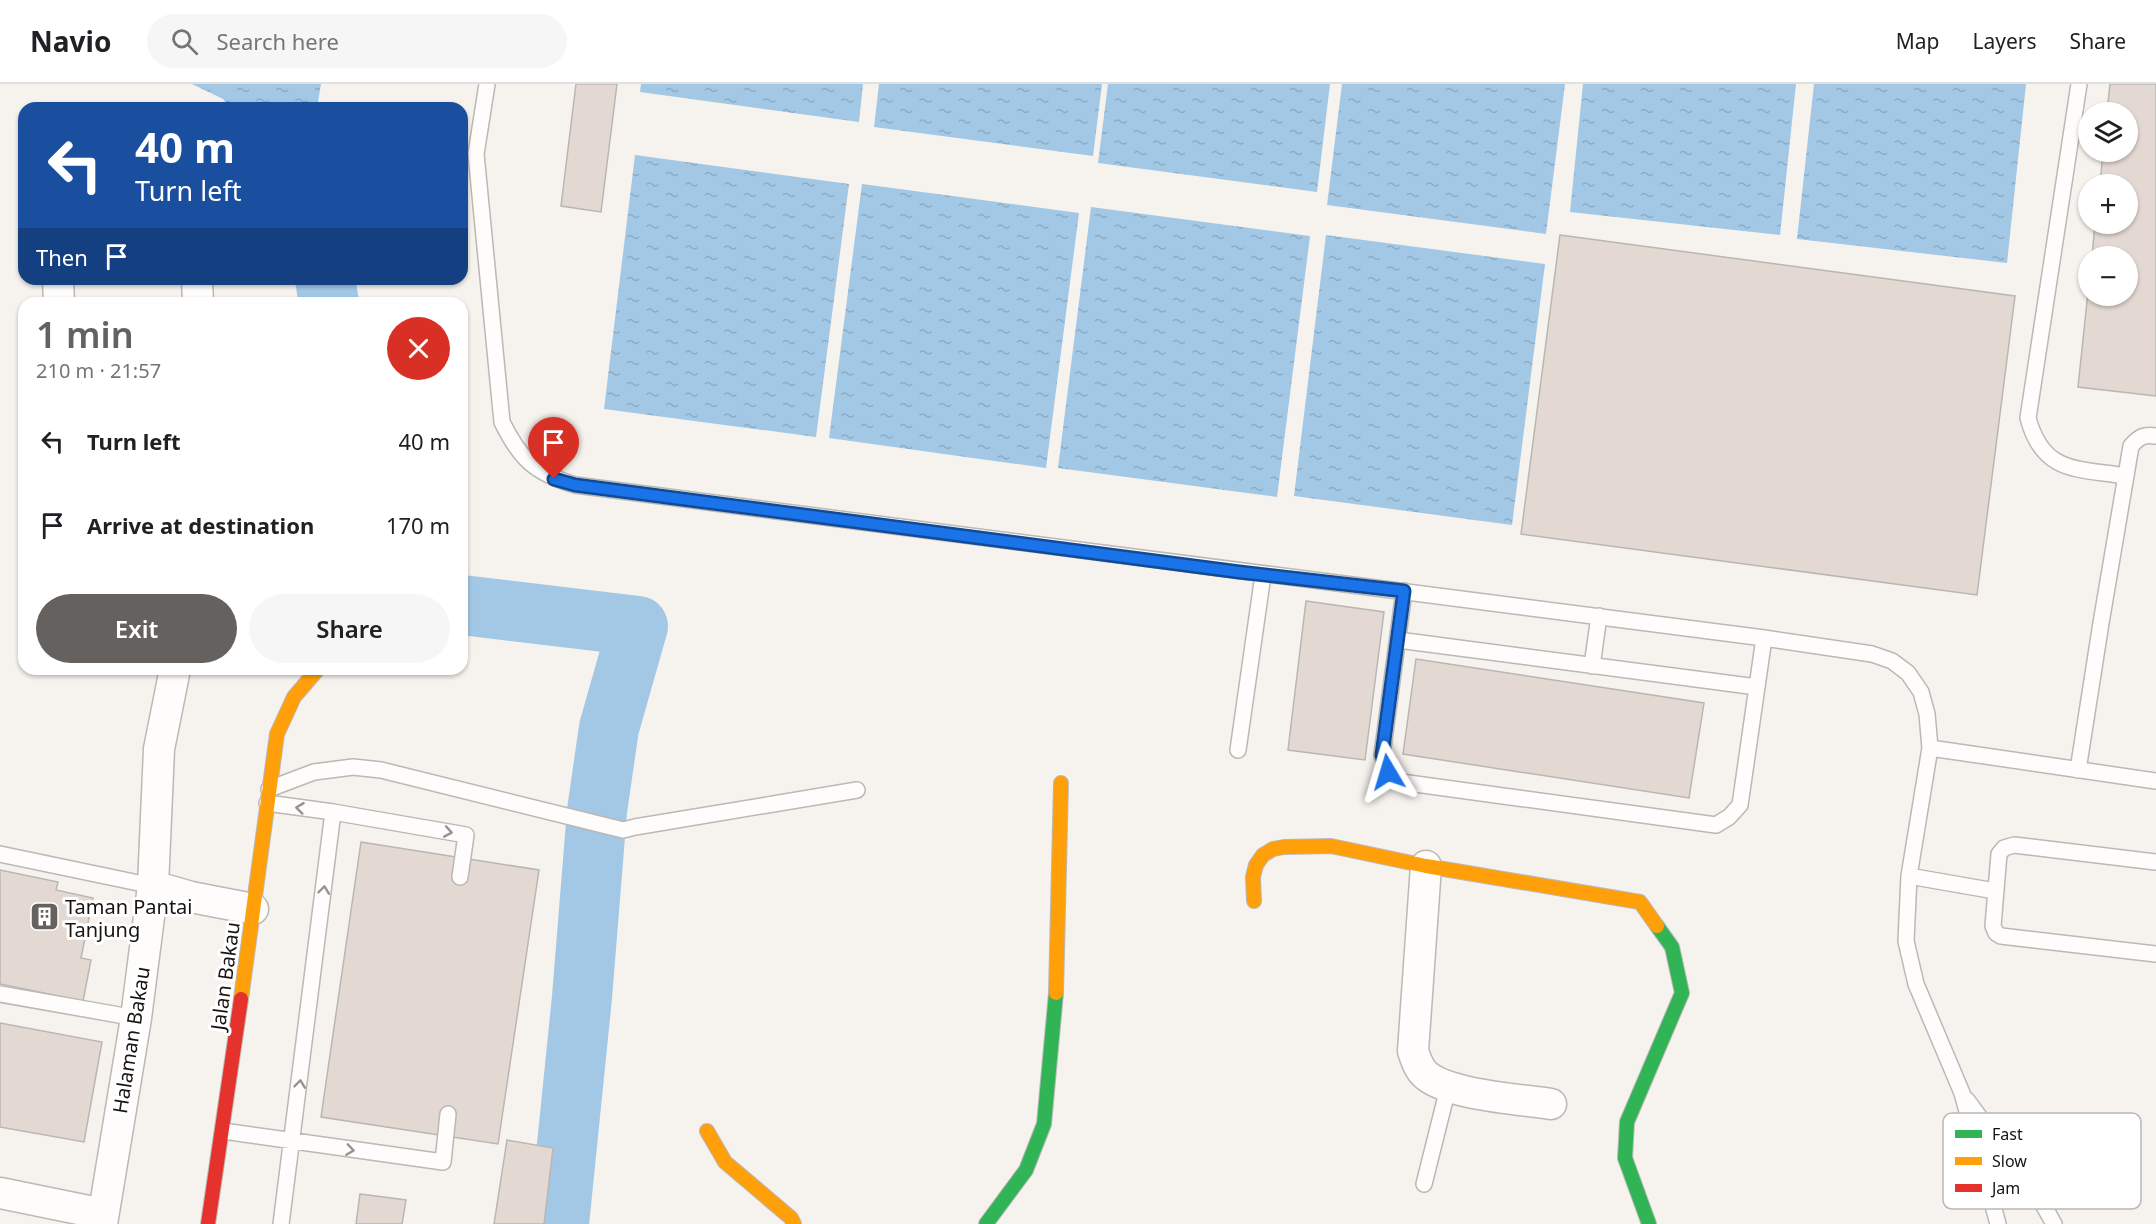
<!DOCTYPE html>
<html lang="en">
<head>
<meta charset="utf-8">
<style>
	:root { --surface:#fff; --page:#f6f6f6; --text:#202124; --muted:#757577; --line:#e0e0e0; --accent:#64615e }
	body { margin:0; font-family:"Noto Sans",sans-serif; background:var(--page); color:var(--text); height:100vh; display:flex; flex-direction:column; font-size:22px; white-space:nowrap }
	* { box-sizing:border-box; margin:0 }
	p { font-size:20px; color:var(--muted) }
	.icon { flex:none; width:33px; height:33px; fill:none; stroke:currentColor; stroke-width:2; stroke-linecap:round; stroke-linejoin:round }
	.map { position:relative; flex:1; overflow:hidden }
	.details { position:absolute; left:18px; top:213px; width:450px; height:378px; display:flex; flex-direction:column; background:var(--surface); border-radius:18px; box-shadow:0 2px 4px #0004 }
	.details>* { flex:none }
	.banner { position:absolute; left:18px; top:18px; width:450px; height:183px; border-radius:18px; box-shadow:0 2px 4px #0004; background:#1a4fa0; color:#fff; overflow:hidden }
	.fabs { position:absolute; left:2078px; top:18px; display:grid; gap:12px }
	.fabs a { display:grid; place-items:center; width:60px; height:60px; border-radius:50%; background:var(--surface); box-shadow:0 2px 4px #0004; font-size:30px }
	.pin { position:absolute; display:grid; place-items:center; width:51px; height:51px; color:#fff; margin:-62px -26px; border-radius:50% 50% 50% 0; rotate:-45deg; box-shadow:0 0 6px #0007 }
	.pin .icon { rotate:45deg }
	.me { position:absolute; width:66px; margin:-33px; rotate:353deg; stroke-linejoin:round; filter:drop-shadow(0 0 4px #0008) }
	.turn { display:flex; align-items:center; gap:21px; height:126px; padding:0 18px; font-size:27px }
	.turn .icon { width:78px; height:78px; stroke-width:2.5 }
	.turn b { display:block; font-size:42px; line-height:51px }
	.then { display:flex; align-items:center; height:57px; padding:0 18px; background:#0003; gap:12px; font-size:22px }
	.round { display:grid; place-items:center; flex:none; width:63px; height:63px; border-radius:32px; background:var(--page) }
	.headline { display:flex; align-items:center; justify-content:space-between; height:102px; padding:0 18px }
	h1 { font-size:36px; font-weight:600; line-height:45px; color:var(--accent) }
	.cta { display:flex; gap:12px; margin-top:auto; padding:12px 18px }
	.cta a { flex:1; height:69px; border-radius:36px; background:var(--accent); color:#fff; font-size:24px; font-weight:600; line-height:69px; text-align:center }
	.cta a+a { background:var(--page); color:var(--text) }
	ul { padding:0; list-style:none }
	li { display:flex; align-items:center; gap:18px; height:84px; padding:0 18px }
	li div { flex:1 }
	li b { display:block; font-size:22px }
	li em { font-style:normal }
	header { display:flex; align-items:center; gap:36px; box-sizing:border-box; height:84px; padding:0 30px; background:var(--surface); border-bottom:2px solid var(--line) }
	header strong { font-size:28px }
	nav { display:flex; gap:33px; margin-inline-start:auto; font-size:21px }
	.search { width:420px; height:54px; background:var(--page); display:flex; align-items:center; gap:15px; box-sizing:border-box; padding:0 21px; border-radius:33px; color:var(--muted); font-size:22px }
	.map>svg:first-child { display:block }
	.water { fill:url(#water-ripples) }
	.lines { fill:none; stroke-linecap:round; stroke-linejoin:round }
	.river { stroke:#a2c8e6; stroke-width:60 }
	.building { fill:#e4d9d2; stroke:#b9b6b3; stroke-width:1.5 }
	.lane-casing { stroke:#bbb8b5; stroke-width:18 }
	.street-casing { stroke:#bbb8b5; stroke-width:33 }
	.fast-casing { stroke:#bbb8b5; stroke-width:16 }
	.slow-casing { stroke:#bbb8b5; stroke-width:16 }
	.jam-casing { stroke:#bbb8b5; stroke-width:16 }
	.lane { stroke:#fefdfc; stroke-width:15 }
	.street { stroke:#fefdfc; stroke-width:30 }
	.fast { stroke:#30b455; stroke-width:14 }
	.slow { stroke:#ff9f0a; stroke-width:14 }
	.jam { stroke:#e5322d; stroke-width:14 }
	.oneway { stroke:#969492 }
	.route-casing { stroke:#114b97; stroke-width:15 }
	.route { stroke:#1a73e8; stroke-width:10 }
	.labels { text-anchor:middle; dominant-baseline:central; stroke-width:6; stroke-linejoin:round; paint-order:stroke }
	.poi-label { font-size:20px; fill:#161310; stroke:#fff; text-anchor:start }
	.street-label { font-size:20px; fill:#161310; stroke:#fff }
	.key { fill:#fff; stroke:#b9b8b7; stroke-width:1.5 }
	.key-label { font-size:16px; fill:#161310 }
</style>
</head>
<body>
<header>
<strong>Navio</strong>
<div class="search"><svg class="icon" aria-label="search" viewBox="0 0 24 24"><circle cx="10" cy="10" r="6"/><path d="M15 15l6 6"/></svg>Search here</div>
<nav><a>Map</a><a>Layers</a><a>Share</a></nav>
</header>
<div class="map">
<svg width="2156" height="1140" viewBox="0 0 2156 1140">
	<defs>
		<pattern id="water-ripples" width="26" height="14" patternUnits="userSpaceOnUse" patternTransform="scale(1.5)"><rect width="26" height="14" fill="#a2c8e6"/><path d="M2 4q2-2 4 0t4 0M15 11q2-2 4 0t4 0" fill="none" stroke="#8babc4"/></pattern>
	</defs>
	<rect width="100%" height="100%" fill="#f6f2ee"/>
	<path class="water" d="M 192,0 L 321,0 L 317,24 L 231,24 L 223,15 Z
		M 641,0 L 863,0 L 859,38 L 640,8 Z
		M 879,0 L 1102,0 L 1093,72 L 874,43 Z
		M 1108,0 L 1330,0 L 1317,108 L 1098,79 Z
		M 1342,0 L 1565,0 L 1546,150 L 1327,121 Z
		M 1583,0 L 1796,0 L 1780,151 L 1570,128 Z
		M 1814,0 L 2026,0 L 2007,179 L 1797,155 Z
		M 635,71 L 849,100 L 816,353 L 604,325 Z
		M 862,100 L 1079,129 L 1046,384 L 829,354 Z
		M 1091,123 L 1310,152 L 1277,413 L 1058,384 Z
		M 1326,151 L 1545,180 L 1512,441 L 1294,412 Z"/>
	<g class="lines">
		<path class="river" d="M 325,195 L 329,219
			M 462,521 L 638,542 L 609,644 L 597,727 L 582,913 L 559,1140"/>
	</g>
	<path class="building" d="M 576,0 L 617,0 L 601,128 L 561,122 Z
		M 2110,0 L 2156,0 L 2156,312 L 2078,303 L 2088,208 L 2088,212 L 2127,212 L 2127,172 L 2092,172 L 2095,140 L 2127,140 L 2127,100 L 2100,100 L 2103,68 L 2127,68 L 2127,28 L 2107,28 Z
		M 1560,151 L 2015,212 L 1977,511 L 1521,450 Z
		M 1306,517 L 1384,528 L 1365,676 L 1288,666 Z
		M 1416,575 L 1704,619 L 1689,714 L 1403,670 Z
		M 361,758 L 539,786 L 498,1060 L 321,1033 Z
		M 0,786 L 58,798 L 56,806 L 93,814 L 81,874 L 91,876 L 83,917 L 0,900 Z
		M 0,939 L 102,958 L 84,1058 L 0,1043 Z
		M 507,1056 L 553,1064 L 544,1140 L 494,1140 Z
		M 360,1110 L 406,1116 L 402,1140 L 356,1140 Z"/>
	<g class="lines">
		<defs>
			<path id="lane" d="M 487,0 L 476,70 L 502,338 C 520,375 535,389 575,401 L 1764,554 L 1872,570 L 1892,577 L 1908,589 L 1921,608 L 1927,630 L 1930,664 L 1909,792 L 1906,857 L 1916,900 L 1962,1009 L 1998,1140
				M 2079,0 L 2028,334 C 2043,390 2077,384 2126,392
				M 1404,507 L 1382,671 L 1388,688 L 1401,698 L 1716,741 L 1729,733 L 1740,721 L 1764,554
				M 1398,556 L 1757,603
				M 1592,582 L 1599,532
				M 1930,664 L 2156,697
				M 1238,666 L 1263,491
				M 2078,686 L 2101,539 L 2131,362 C 2139,353 2144,350 2156,352
				M 269,705 L 314,688 L 353,683 L 381,686 L 623,746 L 635,743 L 857,706
				M 267,719 L 333,728
				M 0,770 L 153,802
				M 2156,778 L 2014,761 L 2004,764 L 1999,770 L 1993,842 L 1996,849 L 2001,852 L 2156,870
				M 1909,792 L 1995,807
				M 0,910 L 136,934
				M 1967,1016 L 2040,1115 L 2054,1140
				M 223,1047 L 443,1078 L 448,1030
				M 1424,1100 L 1448,1004
				M 281,1140 L 333,728 L 466,751 L 460,793"/>
			<path id="street" d="M 58,195 L 59,219
				M 197,195 L 198,219
				M 1426,782 L 1413,967 C 1416,976 1419,986 1427,992 C 1451,1011 1518,1015 1551,1020
				M 153,802 L 191,813 L 253,825
				M 0,1109 L 103,1130
				M 102,1140 L 136,934 L 153,802 L 159,665 L 175,585"/>
			<path id="fast" d="M 986,1140 L 1026,1086 L 1044,1040 L 1056,909
				M 1649,1140 L 1625,1074 L 1627,1038 L 1682,909 L 1672,863 L 1657,842"/>
			<path id="slow" d="M 1254,817 L 1253,793 L 1256,781 L 1263,771 L 1273,765 L 1284,763 L 1331,762 L 1426,782 L 1640,818 L 1657,842
				M 1056,909 L 1061,699
				M 241,915 L 277,650 L 294,613 L 318,585
				M 707,1047 L 725,1078 L 791,1134 L 794,1140"/>
			<path id="jam" d="M 208,1140 L 241,915"/>
		</defs>
		<use href="#lane" class="lane-casing"/>
		<use href="#street" class="street-casing"/>
		<use href="#fast" class="fast-casing"/>
		<use href="#slow" class="slow-casing"/>
		<use href="#jam" class="jam-casing"/>
		<use href="#lane" class="lane"/>
		<use href="#street" class="street"/>
		<use href="#fast" class="fast"/>
		<use href="#slow" class="slow"/>
		<use href="#jam" class="jam"/>
	</g>
	<defs><path id="oneway-chevron" d="M-2-3.5L2.5 0L-2 3.5" fill="none" stroke-width="1.6" stroke-linecap="round" stroke-linejoin="round" transform="scale(1.5)"/></defs>
	<g class="oneway">
		<use href="#oneway-chevron" transform="translate(300 724) rotate(-173)"/>
		<use href="#oneway-chevron" transform="translate(448 748) rotate(10)"/>
		<use href="#oneway-chevron" transform="translate(324 806) rotate(-83)"/>
		<use href="#oneway-chevron" transform="translate(300 1000) rotate(-83)"/>
		<use href="#oneway-chevron" transform="translate(350 1066) rotate(8)"/>
	</g>
	<g class="lines">
		<defs>
			<path id="route" d="M 554,395 L 575,401 L 1239,488 L 1404,507 L 1382,671 L 1388,688"/>
		</defs>
		<use href="#route" class="route-casing"/>
		<use href="#route" class="route"/>
	</g>
	<defs>
		<symbol id="building-square" viewBox="-11 -11 22 22"><rect x="-9" y="-9" width="18" height="18" rx="4" fill="#64615e" stroke="#fff"/><path d="M-4-6H4V6H1V3H-1V6H-4ZM-2.5-4.3h1.7v1.8h-1.7ZM.8-4.3h1.7v1.8H.8ZM-2.5-1h1.7V.8h-1.7ZM.8-1h1.7V.8H.8Z" fill="#fff"/></symbol>
	</defs>
	<g fill-rule="evenodd">
		<use href="#building-square" x="28" y="816" width="33" height="33"/>
	</g>
	<g class="labels">
		<g class="poi-label">
			<text x="65" y="822">Taman Pantai<tspan x="65" dy="23">Tanjung</tspan></text>
		</g>
		<g class="street-label">
			<text transform="translate(225 892) rotate(-82)">Jalan Bakau</text>
			<text transform="translate(131 956) rotate(-81)">Halaman Bakau</text>
		</g>
	</g>
	<rect x="1943" y="1029" width="198" height="96" rx="9" class="key"/>
	<rect x="1955" y="1046" width="27" height="8" fill="#30b455"/>
	<rect x="1955" y="1073" width="27" height="8" fill="#ff9f0a"/>
	<rect x="1955" y="1100" width="27" height="8" fill="#e5322d"/>
	<g class="key-label">
		<text x="1992" y="1056">Fast</text>
		<text x="1992" y="1083">Slow</text>
		<text x="1992" y="1110">Jam</text>
	</g>
</svg>
<div class="fabs">
<a><svg class="icon" aria-label="layers" viewBox="0 0 24 24"><path d="M12 4l9 5-9 5-9-5zM3 14l9 5 9-5"/></svg></a>
<a>+</a>
<a>−</a>
</div>
<div class="pin" style="left:554px;top:395px;background:#d93025"><svg class="icon" aria-label="arrive" viewBox="0 0 24 24"><path d="M6 21V4h12l-3 4 3 4H6"/></svg></div>
<svg class="me" style="left:1388px;top:688px" viewBox="-20 -20 40 40"><path d="M0-17L14 15 0 8-14 15z" fill="#1a73e8" stroke="#fff" stroke-width="4"/></svg>
<div class="banner">
<div class="turn"><svg class="icon" aria-label="left" viewBox="0 0 24 24"><path d="M17 20v-9H6M10 6l-5 5 5 5"/></svg><div><b>40 m</b>Turn left</div></div>
<div class="then">Then<svg class="icon" aria-label="arrive" viewBox="0 0 24 24"><path d="M6 21V4h12l-3 4 3 4H6"/></svg></div>
</div>
<section class="details">
<div class="headline"><div><h1>1 min</h1><p>210 m · 21:57</p></div><a class="round" style="background:#d93025;color:#fff"><svg class="icon" aria-label="close" viewBox="0 0 24 24"><path d="M6 6l12 12M18 6L6 18"/></svg></a></div>
<ul>
<li><svg class="icon" aria-label="left" viewBox="0 0 24 24"><path d="M17 20v-9H6M10 6l-5 5 5 5"/></svg><div><b>Turn left</b></div><em>40 m</em></li>
<li><svg class="icon" aria-label="arrive" viewBox="0 0 24 24"><path d="M6 21V4h12l-3 4 3 4H6"/></svg><div><b>Arrive at destination</b></div><em>170 m</em></li>
</ul>
<div class="cta"><a>Exit</a><a>Share</a></div>
</section>
</div>
</body>
</html>
